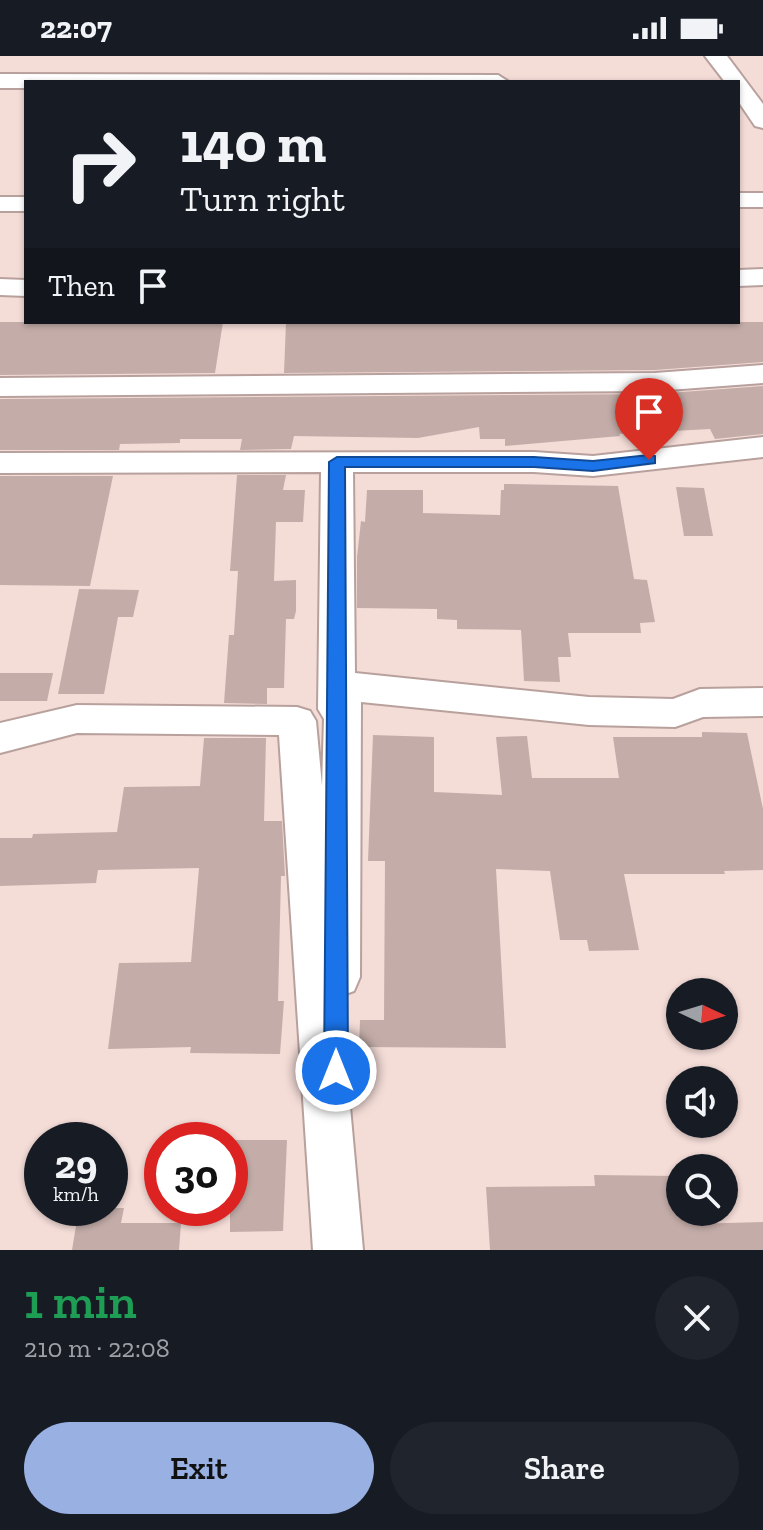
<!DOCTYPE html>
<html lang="en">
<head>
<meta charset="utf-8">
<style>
	:root { --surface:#171b24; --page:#20242c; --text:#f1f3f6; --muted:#9ea1a6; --accent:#99b0e3 }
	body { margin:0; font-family:"Zilla Slab",serif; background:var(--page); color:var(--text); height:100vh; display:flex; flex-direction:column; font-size:30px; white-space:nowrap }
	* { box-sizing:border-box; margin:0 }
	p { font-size:26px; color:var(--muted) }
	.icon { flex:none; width:44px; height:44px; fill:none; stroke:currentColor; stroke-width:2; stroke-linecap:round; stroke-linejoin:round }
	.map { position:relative; height:1194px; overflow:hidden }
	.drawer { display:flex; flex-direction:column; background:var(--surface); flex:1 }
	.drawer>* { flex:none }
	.banner { position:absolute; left:24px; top:24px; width:716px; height:244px; border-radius:0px; box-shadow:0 2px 6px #0004; background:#171b24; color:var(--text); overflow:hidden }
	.needle { width:52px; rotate:94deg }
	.fabs { position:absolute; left:666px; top:922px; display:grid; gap:16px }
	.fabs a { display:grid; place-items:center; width:72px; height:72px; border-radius:50%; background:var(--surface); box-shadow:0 2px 6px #0004; font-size:40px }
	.speed { position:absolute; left:24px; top:1066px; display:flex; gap:16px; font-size:40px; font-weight:700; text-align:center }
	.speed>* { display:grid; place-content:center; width:104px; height:104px; border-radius:50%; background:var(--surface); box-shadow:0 2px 6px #0004; line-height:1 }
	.speed small { font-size:20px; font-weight:400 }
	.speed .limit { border:12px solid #d22; background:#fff; color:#111 }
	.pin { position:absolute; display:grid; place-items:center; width:68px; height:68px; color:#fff; margin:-82px -34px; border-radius:50% 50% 50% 0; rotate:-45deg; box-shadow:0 0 8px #0007 }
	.pin .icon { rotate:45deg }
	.me { position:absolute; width:88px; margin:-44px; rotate:0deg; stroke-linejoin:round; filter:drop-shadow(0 0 6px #0008) }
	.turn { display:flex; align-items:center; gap:28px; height:168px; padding:0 24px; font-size:36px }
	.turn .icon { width:104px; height:104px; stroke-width:2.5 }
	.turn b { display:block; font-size:56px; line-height:68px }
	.then { display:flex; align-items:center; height:76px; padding:0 24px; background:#0003; gap:16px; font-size:30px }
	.round { display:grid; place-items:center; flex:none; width:84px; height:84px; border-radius:42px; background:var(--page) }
	.headline { display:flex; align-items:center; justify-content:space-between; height:136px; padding:0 24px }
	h1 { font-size:48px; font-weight:600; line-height:60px; color:#1e9e55 }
	.button { display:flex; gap:16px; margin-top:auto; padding:16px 24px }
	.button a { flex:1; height:92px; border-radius:48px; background:var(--accent); color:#111; font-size:32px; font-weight:600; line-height:92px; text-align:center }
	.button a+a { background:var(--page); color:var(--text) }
	.status { display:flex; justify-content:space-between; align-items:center; height:56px; padding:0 40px; background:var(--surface); direction:ltr }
	.status svg { height:22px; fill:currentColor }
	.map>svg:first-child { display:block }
	.building { fill:#c4ada9 }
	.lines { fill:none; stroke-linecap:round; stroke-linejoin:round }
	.street-casing { stroke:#b8a19d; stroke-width:4 }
	.street { fill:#fff; fill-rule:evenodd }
	.route { fill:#1a73e8; stroke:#114b97; stroke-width:2 }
</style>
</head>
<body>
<div class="status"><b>22:07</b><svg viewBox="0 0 49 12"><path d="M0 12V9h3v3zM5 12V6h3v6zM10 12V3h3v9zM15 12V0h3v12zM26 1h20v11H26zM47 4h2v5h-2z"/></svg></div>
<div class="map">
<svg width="763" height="1194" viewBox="0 0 763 1194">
	<rect width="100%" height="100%" fill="#f4dcd7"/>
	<path class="building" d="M 0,266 L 223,266 L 215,317 L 0,319 Z
		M 286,266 L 763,266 L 763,306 L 655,314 L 284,317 Z
		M 763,330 L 763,378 L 715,383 L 710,373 L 619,378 L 620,380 L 505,390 L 505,383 L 480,383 L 479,371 L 418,382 L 294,380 L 291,393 L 240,394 L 242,383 L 180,383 L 180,387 L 120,388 L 119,394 L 0,394 L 0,343 L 655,338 Z
		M 237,419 L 286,419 L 283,434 L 305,434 L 303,466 L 276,466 L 274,525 L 296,524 L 296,555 L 294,563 L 286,563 L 284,632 L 267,632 L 267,648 L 224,647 L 229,579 L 234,579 L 238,515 L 230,515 Z
		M 0,420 L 113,420 L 90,530 L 0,529 Z
		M 504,428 L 618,430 L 634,523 L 647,524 L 655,566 L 640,567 L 641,577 L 568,577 L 571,601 L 558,601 L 560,626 L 524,625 L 521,574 L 457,573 L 457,564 L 437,563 L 437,553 L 357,552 L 357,501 L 361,465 L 365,466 L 367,434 L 423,434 L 423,457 L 500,459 L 501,434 L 504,434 Z
		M 676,431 L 704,432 L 713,480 L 684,480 Z
		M 79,533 L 139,534 L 133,561 L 118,561 L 104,638 L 58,638 Z
		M 0,617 L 53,617 L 47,645 L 0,645 Z
		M 702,676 L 747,677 L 763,753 L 763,814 L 724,815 L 725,818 L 624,818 L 639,894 L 589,895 L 587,884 L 560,884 L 550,815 L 496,813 L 506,992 L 359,991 L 360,964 L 384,964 L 385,805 L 368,805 L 373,679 L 434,681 L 434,736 L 502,739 L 496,681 L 527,680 L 532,722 L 619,722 L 613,681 L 702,681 Z
		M 204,682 L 266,682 L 264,765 L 282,765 L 285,820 L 281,820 L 278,945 L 284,945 L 280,998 L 190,997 L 191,991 L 108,993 L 119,907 L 191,906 L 199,812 L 98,814 L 96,827 L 0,830 L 0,782 L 32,782 L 33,778 L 117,776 L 124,731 L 200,730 Z
		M 230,1084 L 287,1084 L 283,1175 L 230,1176 Z
		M 594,1119 L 680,1120 L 680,1156 L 688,1156 L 690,1168 L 763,1166 L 763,1194 L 490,1194 L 486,1131 L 595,1130 Z
		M 79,1152 L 124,1152 L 121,1167 L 181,1167 L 179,1194 L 72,1194 Z"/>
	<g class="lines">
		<defs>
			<path id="street" d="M 705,0 L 727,0 L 763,48 L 763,72 L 755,70 L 738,45 L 738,26 L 725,26 Z
				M 0,18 L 498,19 L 509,26 L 26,26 L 26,32 L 0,32 Z
				M 738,137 L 763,137 L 763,151 L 738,151 Z
				M 0,141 L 26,141 L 26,155 L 0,155 Z
				M 763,213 L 763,229 L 738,230 L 738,214 Z
				M 0,223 L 26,224 L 26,240 L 0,239 Z
				M 763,309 L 763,327 L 655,335 L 0,340 L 0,322 L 655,317 Z
				M 763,381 L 763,401 L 593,420 L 534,416 L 353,416 L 355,617 L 589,641 L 673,643 L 700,633 L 763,632 L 763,660 L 703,661 L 675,671 L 589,669 L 361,646 L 360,921 L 354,935 L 340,940 L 363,1194 L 313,1194 L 279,679 L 77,677 L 0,697 L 0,667 L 77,649 L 297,651 L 310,655 L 316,665 L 322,730 L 324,663 L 318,653 L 321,416 L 0,417 L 0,397 L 534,396 L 593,400 Z"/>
		</defs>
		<use href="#street" class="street-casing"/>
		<use href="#street" class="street"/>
	</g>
	<path class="route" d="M 649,399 L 655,400 L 655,407 L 593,415 L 534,411 L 345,411 L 348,1015 L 344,1022 L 336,1026 L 328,1022 L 324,1015 L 329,406 L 337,401 L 534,401 L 593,405 Z"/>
</svg>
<div class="fabs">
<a><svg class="needle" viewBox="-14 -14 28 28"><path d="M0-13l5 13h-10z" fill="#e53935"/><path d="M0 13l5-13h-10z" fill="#9ea1a6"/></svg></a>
<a><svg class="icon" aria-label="sound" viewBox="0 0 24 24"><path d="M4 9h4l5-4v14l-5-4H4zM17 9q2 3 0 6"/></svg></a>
<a><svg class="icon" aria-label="search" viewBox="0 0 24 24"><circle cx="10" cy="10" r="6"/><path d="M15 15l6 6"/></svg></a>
</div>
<div class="speed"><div>29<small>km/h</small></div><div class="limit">30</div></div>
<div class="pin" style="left:649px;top:404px;background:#d93025"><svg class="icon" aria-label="arrive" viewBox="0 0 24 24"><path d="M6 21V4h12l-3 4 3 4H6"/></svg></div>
<svg class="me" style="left:336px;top:1015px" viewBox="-20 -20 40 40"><circle r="17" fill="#1a73e8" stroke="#fff" stroke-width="3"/><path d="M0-11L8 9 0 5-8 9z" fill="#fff"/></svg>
<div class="banner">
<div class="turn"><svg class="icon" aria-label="right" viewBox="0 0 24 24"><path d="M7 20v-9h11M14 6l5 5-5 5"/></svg><div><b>140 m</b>Turn right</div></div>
<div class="then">Then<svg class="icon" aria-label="arrive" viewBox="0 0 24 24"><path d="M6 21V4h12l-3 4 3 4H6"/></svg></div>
</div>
</div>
<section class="drawer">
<div class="headline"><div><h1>1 min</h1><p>210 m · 22:08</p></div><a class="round"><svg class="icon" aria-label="close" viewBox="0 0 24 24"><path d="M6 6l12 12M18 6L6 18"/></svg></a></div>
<div class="button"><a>Exit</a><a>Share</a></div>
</section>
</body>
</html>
